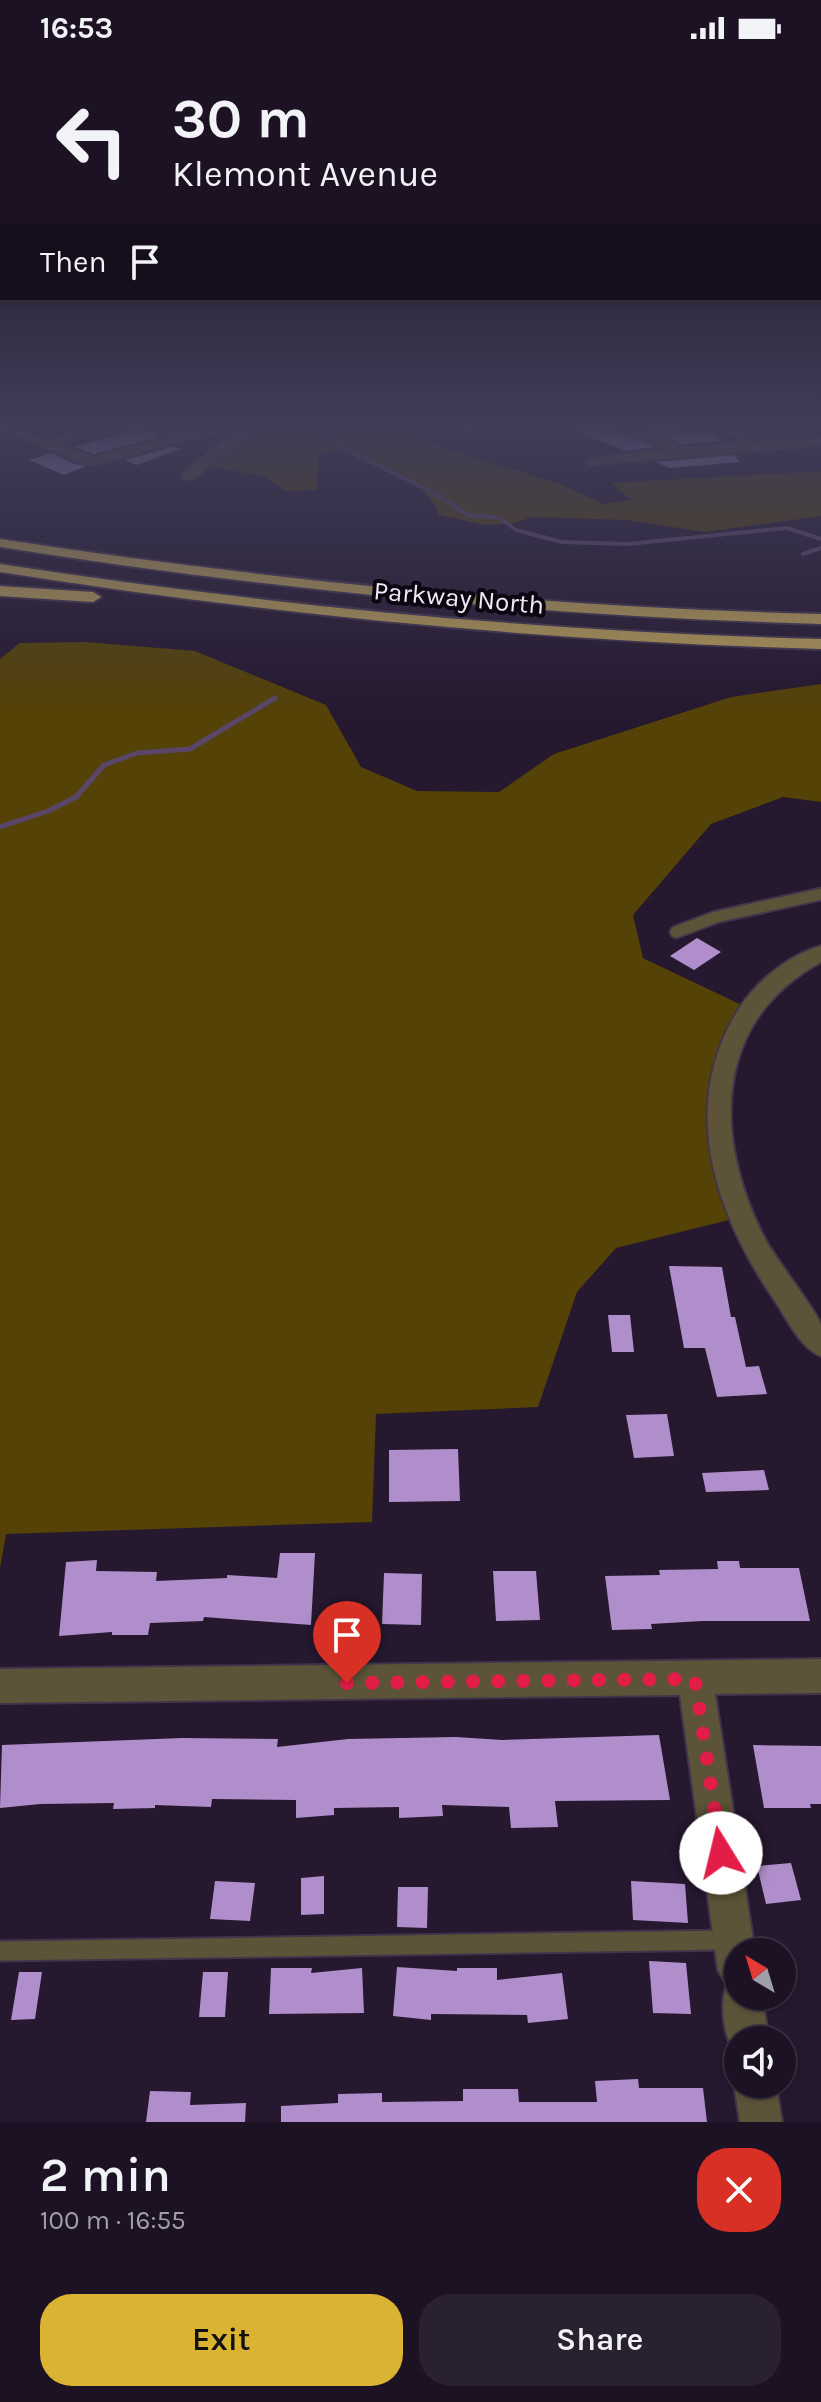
<!DOCTYPE html>
<html lang="en">
<head>
<meta charset="utf-8">
<style>
	:root { --surface:#1c1223; --page:#292030; --text:#f1f3f6; --muted:#a09ea6; --line:#3a3241; --accent:#dbb333 }
	body { margin:0; font-family:Karla,sans-serif; background:var(--page); color:var(--text); height:100vh; display:flex; flex-direction:column; font-size:30px; white-space:nowrap }
	* { box-sizing:border-box; margin:0 }
	p { font-size:26px; color:var(--muted) }
	.icon { flex:none; width:44px; height:44px; fill:none; stroke:currentColor; stroke-width:2; stroke-linecap:round; stroke-linejoin:round }
	.map { position:relative; height:2066px; overflow:hidden }
	.panel { display:flex; flex-direction:column; background:var(--surface); flex:1 }
	.panel>* { flex:none }
	.banner { position:absolute; left:0px; top:0px; width:822px; height:244px; box-shadow:0 2px 6px #0004,0 0 0 2px var(--line); background:#1c1223; color:var(--text); overflow:hidden }
	.needle { width:52px; rotate:322deg }
	.fabs { position:absolute; left:724px; top:1882px; display:grid; gap:16px }
	.fabs a { display:grid; place-items:center; width:72px; height:72px; border-radius:50%; background:var(--surface); box-shadow:0 2px 6px #0004,0 0 0 2px var(--line); font-size:40px }
	.pin { position:absolute; display:grid; place-items:center; width:68px; height:68px; color:#fff; margin:-82px -34px; border-radius:50% 50% 50% 0; rotate:-45deg; box-shadow:0 0 8px #0007 }
	.pin .icon { rotate:45deg }
	.me { position:absolute; width:88px; margin:-44px; rotate:351deg; stroke-linejoin:round; filter:drop-shadow(0 0 6px #0008) }
	.turn { display:flex; align-items:center; gap:28px; height:168px; padding:0 40px; font-size:36px }
	.turn .icon { width:104px; height:104px; stroke-width:2.5 }
	.turn b { display:block; font-size:56px; line-height:68px }
	.then { display:flex; align-items:center; height:76px; padding:0 40px; background:#0003; gap:16px; font-size:30px }
	.round { display:grid; place-items:center; flex:none; width:84px; height:84px; border-radius:32px; background:var(--page) }
	.overview { display:flex; align-items:center; justify-content:space-between; height:136px; padding:0 40px }
	h1 { font-size:48px; font-weight:600; line-height:60px }
	.primary-button { display:flex; gap:16px; margin-top:auto; padding:16px 40px }
	.primary-button a { flex:1; height:92px; border-radius:32px; background:var(--accent); color:#111; font-size:32px; font-weight:600; line-height:92px; text-align:center }
	.primary-button a+a { background:var(--page); color:var(--text) }
	.status { display:flex; justify-content:space-between; align-items:center; height:56px; padding:0 40px; background:var(--surface); direction:ltr }
	.status svg { height:22px; fill:currentColor }
	.map>svg:first-child { display:block }
	.forest { fill:#544206 }
	.lines { fill:none; stroke-linecap:round; stroke-linejoin:round }
	.stream-far1 { stroke:#5a466a; stroke-width:4 }
	.stream { stroke:#5a466a; stroke-width:5 }
	.building { fill:#b08ecb }
	.service-far2-casing { stroke:#42354b; stroke-width:9 }
	.service-far1-casing { stroke:#42354b; stroke-width:15 }
	.service-casing { stroke:#42354b; stroke-width:23 }
	.minor-casing { stroke:#42354b; stroke-width:4 }
	.motorway-casing { stroke:#42354b; stroke-width:4 }
	.service-far2 { stroke:#5c5338; stroke-width:7 }
	.service-far1 { stroke:#5c5338; stroke-width:11 }
	.service { stroke:#5c5338; stroke-width:19 }
	.minor { fill:#5c5338; fill-rule:evenodd }
	.motorway { fill:#b49b55; fill-rule:evenodd }
	.route { stroke:#e11d48; stroke-width:14; stroke-dasharray:0 25.2 }
	.labels { text-anchor:middle; dominant-baseline:central; stroke-width:8; stroke-linejoin:round; paint-order:stroke }
	.far-street-label { font-size:26px; fill:#f1e8f9; stroke:#0b0610 }
</style>
</head>
<body>
<div class="status"><b>16:53</b><svg viewBox="0 0 49 12"><path d="M0 12V9h3v3zM5 12V6h3v6zM10 12V3h3v9zM15 12V0h3v12zM26 1h20v11H26zM47 4h2v5h-2z"/></svg></div>
<div class="map">
<svg width="821" height="2066" viewBox="0 0 821 2066">
	<rect width="100%" height="100%" fill="#25182f"/>
	<path class="forest" d="M 247,372 L 403,372 L 438,390 L 560,428 L 603,448 L 631,444 L 612,427 L 821,415 L 821,460 L 705,476 L 628,464 L 532,461 L 511,468 L 486,469 L 439,459 C 431,426 372,406 343,391 L 318,398 L 317,434 L 285,435 L 267,421 L 205,409 Z
		M 86,586 L 195,595 L 326,649 L 361,711 L 417,735 L 499,736 L 554,698 L 731,641 L 821,628 L 821,746 L 783,741 L 711,768 L 633,859 L 643,902 L 750,953 L 721,1022 L 741,1161 L 616,1192 L 577,1236 L 538,1351 L 376,1358 L 372,1466 L 6,1478 L 0,1513 L 0,603 L 20,587 Z"/>
	<g class="lines">
		<path class="stream-far1" d="M 314,372 L 324,383 L 438,439 L 468,459 L 500,462 L 516,474 L 562,486 L 627,488 L 787,472 L 821,483
			M 803,498 L 821,492"/>
		<path class="stream" d="M 0,771 L 48,755 L 76,741 L 104,709 L 137,697 L 190,693 L 275,642"/>
	</g>
	<path class="building" d="M 141,372 L 159,381 L 94,398 L 75,391 Z
		M 569,372 L 612,372 L 655,391 L 625,395 Z
		M 640,372 L 675,372 L 692,378 L 716,377 L 722,385 L 684,388 Z
		M 174,390 L 181,393 L 136,409 L 125,404 Z
		M 51,397 L 74,408 L 86,410 L 64,419 L 29,404 Z
		M 734,399 L 740,406 L 670,412 L 655,406 Z
		M 697,882 L 721,896 L 694,914 L 670,900 Z
		M 669,1210 L 722,1211 L 731,1261 L 735,1261 L 746,1311 L 759,1310 L 767,1338 L 717,1341 L 705,1292 L 684,1292 Z
		M 608,1259 L 630,1259 L 634,1296 L 612,1296 Z
		M 667,1358 L 674,1400 L 634,1402 L 626,1359 Z
		M 458,1393 L 460,1445 L 389,1446 L 389,1394 Z
		M 764,1414 L 769,1434 L 706,1436 L 702,1417 Z
		M 280,1497 L 315,1497 L 311,1569 L 204,1561 L 203,1565 L 150,1567 L 148,1579 L 112,1579 L 112,1576 L 59,1580 L 66,1506 L 97,1504 L 96,1515 L 157,1516 L 156,1525 L 227,1522 L 227,1519 L 277,1522 Z
		M 717,1505 L 739,1505 L 740,1512 L 799,1512 L 810,1565 L 702,1565 L 651,1568 L 652,1573 L 612,1574 L 605,1520 L 660,1519 L 659,1514 L 718,1513 Z
		M 493,1515 L 536,1515 L 540,1564 L 496,1565 Z
		M 384,1517 L 422,1518 L 421,1569 L 382,1568 Z
		M 659,1679 L 670,1744 L 555,1745 L 558,1771 L 511,1772 L 509,1751 L 442,1749 L 443,1760 L 399,1762 L 399,1751 L 334,1752 L 334,1759 L 296,1762 L 296,1744 L 212,1743 L 211,1751 L 155,1749 L 155,1752 L 113,1753 L 114,1747 L 40,1748 L 0,1752 L 2,1689 L 182,1682 L 278,1683 L 277,1691 L 348,1683 L 456,1681 L 502,1684 Z
		M 753,1689 L 821,1690 L 821,1748 L 810,1748 L 811,1752 L 764,1752 Z
		M 791,1807 L 801,1844 L 766,1848 L 757,1810 Z
		M 324,1820 L 324,1858 L 301,1859 L 301,1822 Z
		M 215,1825 L 255,1827 L 250,1865 L 210,1863 Z
		M 631,1825 L 685,1828 L 688,1867 L 633,1864 Z
		M 398,1831 L 428,1831 L 427,1872 L 397,1871 Z
		M 649,1905 L 686,1907 L 691,1958 L 653,1957 Z
		M 397,1911 L 457,1915 L 457,1912 L 497,1912 L 497,1924 L 562,1917 L 568,1963 L 528,1967 L 527,1959 L 431,1958 L 431,1964 L 393,1960 Z
		M 271,1912 L 312,1912 L 311,1917 L 362,1912 L 364,1957 L 269,1958 Z
		M 19,1916 L 42,1916 L 35,1963 L 11,1964 Z
		M 203,1916 L 228,1916 L 225,1961 L 199,1961 Z
		M 638,2023 L 639,2032 L 703,2032 L 707,2066 L 281,2066 L 281,2050 L 338,2047 L 338,2038 L 382,2037 L 382,2046 L 463,2045 L 463,2033 L 518,2033 L 519,2046 L 597,2046 L 595,2025 Z
		M 150,2035 L 191,2036 L 190,2049 L 246,2047 L 245,2066 L 146,2066 Z"/>
	<g class="lines">
		<defs>
			<path id="service-far2" d="M 731,372 L 748,390"/>
			<path id="service-far1" d="M 676,876 L 716,861 L 821,838"/>
			<path id="service" d="M 0,1895 L 730,1884"/>
			<path id="minor" d="M 2,372 C 20,372 35,382 46,382 C 63,382 82,372 104,372 L 56,387 L 94,401 L 208,372 L 228,372 L 94,409 L 75,405 Z
				M 239,372 L 253,372 L 193,423 L 183,423 L 183,417 Z
				M 467,372 L 484,372 L 485,374 L 479,378 Z
				M 615,372 L 632,372 L 684,391 L 821,381 L 821,389 L 588,409 L 588,403 L 593,402 L 667,393 Z
				M 821,890 L 821,906 C 712,966 713,1082 765,1183 C 774,1201 819,1258 821,1269 C 821,1279 821,1290 821,1300 C 801,1293 787,1263 775,1245 C 715,1157 677,1049 740,951 C 758,924 789,899 821,890 Z
				M 821,1603 L 821,1637 L 715,1638 L 755,1896 L 738,1896 L 738,1940 L 762,1940 L 769,1984 L 738,1984 L 738,2000 C 724,1986 719,1947 727,1929 L 718,1914 L 680,1639 L 0,1647 L 0,1613 Z
				M 738,2019 L 738,2028 L 776,2028 L 782,2066 L 740,2066 L 734,2028 Z"/>
			<path id="motorway" d="M 0,483 C 273,525 545,551 821,558 L 821,568 C 545,560 273,534 0,491 Z
				M 0,508 C 273,550 545,576 821,583 L 821,593 C 545,585 273,559 0,516 Z
				M 0,530 L 93,536 L 101,541 L 93,546 L 0,540 Z"/>
		</defs>
		<use href="#service-far2" class="service-far2-casing"/>
		<use href="#service-far1" class="service-far1-casing"/>
		<use href="#service" class="service-casing"/>
		<use href="#minor" class="minor-casing"/>
		<use href="#motorway" class="motorway-casing"/>
		<use href="#service-far2" class="service-far2"/>
		<use href="#service-far1" class="service-far1"/>
		<use href="#service" class="service"/>
		<use href="#minor" class="minor"/>
		<use href="#motorway" class="motorway"/>
	</g>
	<linearGradient id="sky" x2="0" y2="1"><stop stop-color="#140d1a"/><stop offset="0.56" stop-color="#403d58"/><stop offset="1" stop-color="#403d58" stop-opacity="0"/></linearGradient>
	<rect width="821" height="661" fill="url(#sky)"/>
	<g class="lines">
		<path class="route" d="M 347,1627 L 695,1623 L 721,1797"/>
	</g>
	<g class="labels">
		<g class="far-street-label">
			<text transform="translate(459 542) rotate(5)">Parkway North</text>
		</g>
	</g>
</svg>
<div class="fabs">
<a><svg class="needle" viewBox="-14 -14 28 28"><path d="M0-13l5 13h-10z" fill="#e53935"/><path d="M0 13l5-13h-10z" fill="#a09ea6"/></svg></a>
<a><svg class="icon" aria-label="sound" viewBox="0 0 24 24"><path d="M4 9h4l5-4v14l-5-4H4zM17 9q2 3 0 6"/></svg></a>
</div>
<div class="pin" style="left:347px;top:1627px;background:#d93025"><svg class="icon" aria-label="arrive" viewBox="0 0 24 24"><path d="M6 21V4h12l-3 4 3 4H6"/></svg></div>
<svg class="me" style="left:721px;top:1797px" viewBox="-20 -20 40 40"><circle r="19" fill="#fff"/><path d="M0-13L10 11 0 6-10 11z" fill="#e11d48"/></svg>
<div class="banner">
<div class="turn"><svg class="icon" aria-label="left" viewBox="0 0 24 24"><path d="M17 20v-9H6M10 6l-5 5 5 5"/></svg><div><b>30 m</b>Klemont Avenue</div></div>
<div class="then">Then<svg class="icon" aria-label="arrive" viewBox="0 0 24 24"><path d="M6 21V4h12l-3 4 3 4H6"/></svg></div>
</div>
</div>
<section class="panel">
<div class="overview"><div><h1>2 min</h1><p>100 m · 16:55</p></div><a class="round" style="background:#d93025;color:#fff"><svg class="icon" aria-label="close" viewBox="0 0 24 24"><path d="M6 6l12 12M18 6L6 18"/></svg></a></div>
<div class="primary-button"><a>Exit</a><a>Share</a></div>
</section>
</body>
</html>
